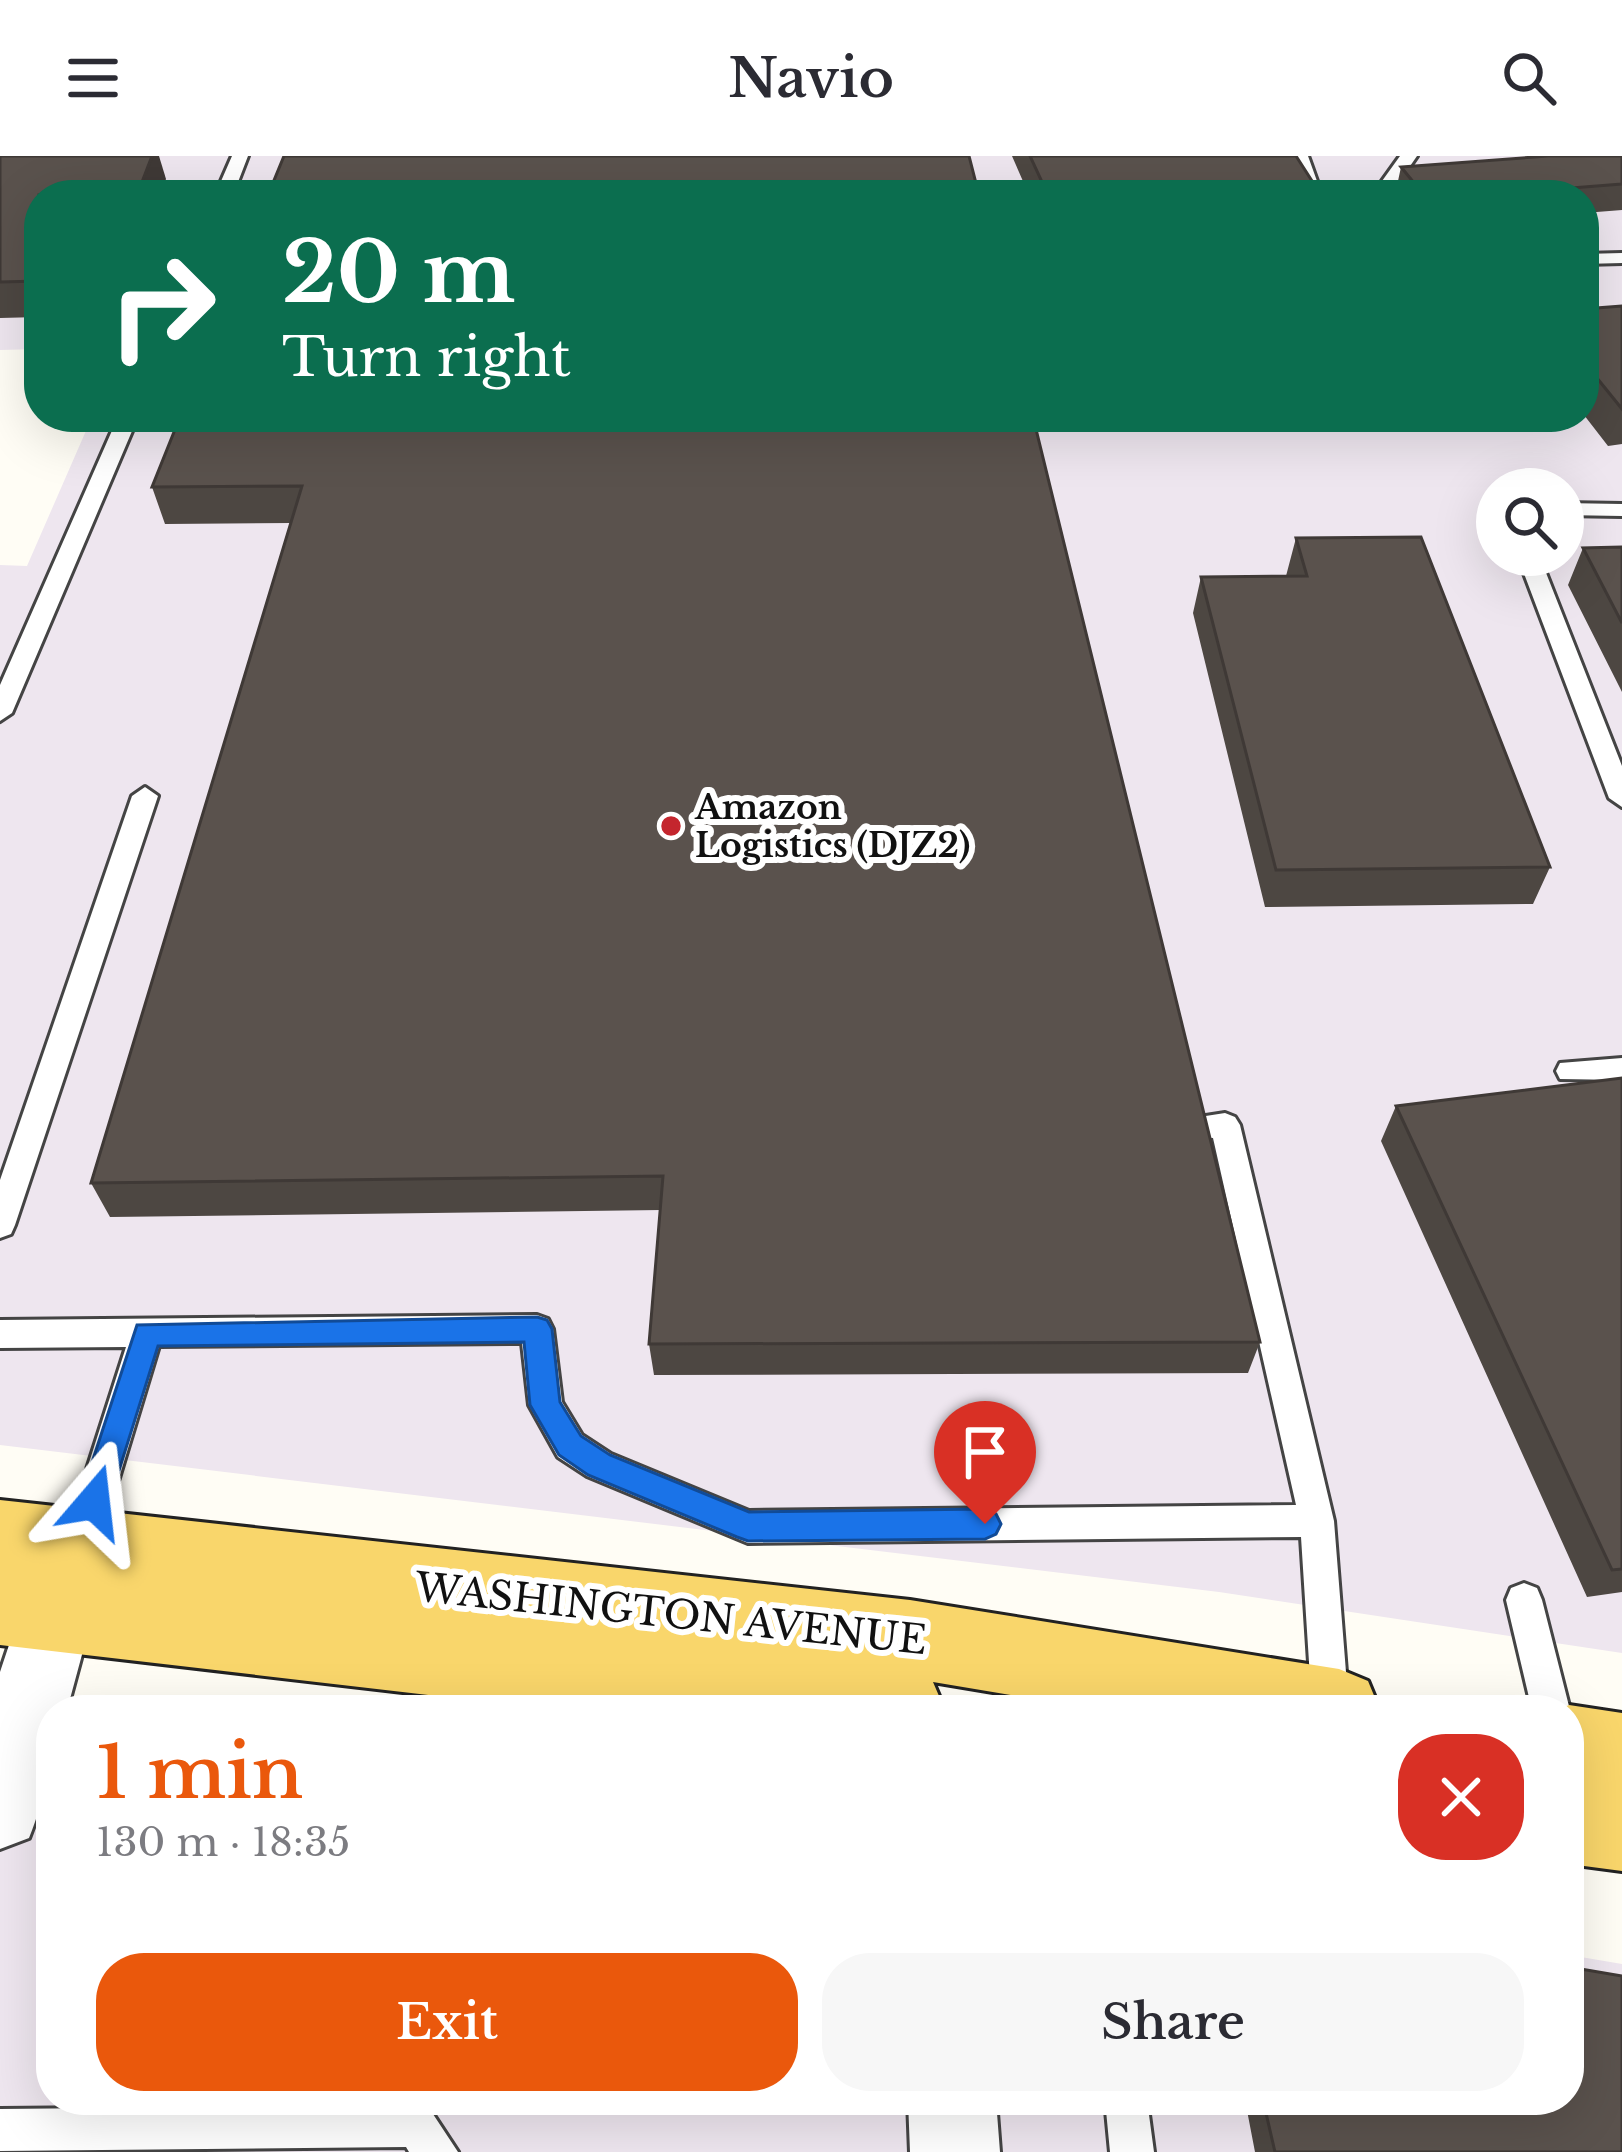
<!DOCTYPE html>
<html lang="en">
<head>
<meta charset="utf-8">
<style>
	:root { --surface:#fff; --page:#f7f7f7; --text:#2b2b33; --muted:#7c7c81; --accent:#ea580c }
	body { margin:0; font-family:"Libre Baskerville",serif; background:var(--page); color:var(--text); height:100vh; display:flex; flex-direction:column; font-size:45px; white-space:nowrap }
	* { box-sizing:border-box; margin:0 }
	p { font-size:39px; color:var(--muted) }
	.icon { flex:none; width:66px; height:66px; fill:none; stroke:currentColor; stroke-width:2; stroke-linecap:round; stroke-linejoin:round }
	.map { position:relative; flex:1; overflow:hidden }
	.drawer { position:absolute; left:36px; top:1539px; width:1548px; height:420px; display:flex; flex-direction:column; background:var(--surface); border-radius:48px; box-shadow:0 12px 48px #0002 }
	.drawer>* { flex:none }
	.hud { position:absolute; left:24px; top:24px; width:1575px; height:252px; border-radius:48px; box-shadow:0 12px 48px #0002; background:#0b6e4f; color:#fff; overflow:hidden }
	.buttons { position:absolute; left:1476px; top:312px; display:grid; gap:24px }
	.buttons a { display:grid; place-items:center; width:108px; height:108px; border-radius:50%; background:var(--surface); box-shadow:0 12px 48px #0002; font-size:60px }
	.pin { position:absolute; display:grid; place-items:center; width:102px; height:102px; color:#fff; margin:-123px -51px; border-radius:50% 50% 50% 0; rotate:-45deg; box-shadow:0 0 12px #0007 }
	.pin .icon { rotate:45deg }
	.me { position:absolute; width:132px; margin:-66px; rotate:17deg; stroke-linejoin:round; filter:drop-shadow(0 0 9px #0008) }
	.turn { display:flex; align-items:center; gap:42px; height:252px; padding:0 60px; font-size:54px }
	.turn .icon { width:156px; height:156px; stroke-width:2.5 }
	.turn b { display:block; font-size:84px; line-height:102px }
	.round { display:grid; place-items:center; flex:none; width:126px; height:126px; border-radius:48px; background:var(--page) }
	.overview { display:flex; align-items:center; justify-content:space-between; height:204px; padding:0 60px }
	h1 { font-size:72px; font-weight:600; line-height:90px; color:var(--accent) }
	.button { display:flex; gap:24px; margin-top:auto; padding:24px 60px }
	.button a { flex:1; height:138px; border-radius:48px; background:var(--accent); color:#fff; font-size:48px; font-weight:600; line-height:138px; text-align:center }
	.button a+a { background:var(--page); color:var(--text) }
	header { display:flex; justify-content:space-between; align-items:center; height:156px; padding:0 60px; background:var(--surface); font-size:54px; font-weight:600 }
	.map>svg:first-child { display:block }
	.industrial { fill:#eee6ef; fill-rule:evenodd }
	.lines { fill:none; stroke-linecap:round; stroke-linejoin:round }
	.lane-casing { stroke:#444; stroke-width:6 }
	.street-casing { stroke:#444; stroke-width:6 }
	.primary-casing { stroke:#222; stroke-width:6 }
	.lane { fill:#fff; fill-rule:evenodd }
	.street { fill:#fff; fill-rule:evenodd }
	.primary { fill:#f9d66b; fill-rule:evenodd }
	.wall { fill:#4d4742 }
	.shaded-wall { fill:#3f3936 }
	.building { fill:#5a524d; stroke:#3f3936; stroke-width:3 }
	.route { fill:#1a73e8; stroke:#114b97; stroke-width:3 }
	.poi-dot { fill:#c4262e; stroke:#fff; stroke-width:4.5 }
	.labels { text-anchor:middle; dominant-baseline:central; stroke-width:12; stroke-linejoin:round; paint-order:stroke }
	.poi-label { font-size:33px; font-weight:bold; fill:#111; stroke:#fff; text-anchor:start }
	.near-street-label { font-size:39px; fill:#111; stroke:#fff }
</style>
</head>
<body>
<header><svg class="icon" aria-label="menu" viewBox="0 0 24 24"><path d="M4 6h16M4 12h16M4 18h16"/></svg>Navio<svg class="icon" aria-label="search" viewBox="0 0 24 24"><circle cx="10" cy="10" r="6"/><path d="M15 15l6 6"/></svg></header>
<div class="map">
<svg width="1622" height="1996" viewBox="0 0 1622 1996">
	<rect width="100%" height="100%" fill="#fffdf5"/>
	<path class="industrial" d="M 0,0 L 1622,0 L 1622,1497 L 1219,1436 L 0,1289 L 0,409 L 27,410 L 92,261 L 1584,261 L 1584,39 L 39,39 L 39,193 L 0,194 ZM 1497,333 L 1563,333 L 1563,399 L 1497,399 Z
		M 0,1584 L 51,1590 L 51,1944 L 1569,1944 L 1569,1799 L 1622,1808 L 1622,1996 L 0,1996 Z"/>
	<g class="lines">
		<defs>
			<path id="lane" d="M 232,0 L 248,0 L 233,39 L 215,39 Z
				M 1292,0 L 1308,0 L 1322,39 L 1304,39 Z
				M 1400,0 L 1417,0 L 1395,32 L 1398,39 L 1380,39 L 1377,32 Z
				M 1622,97 L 1622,107 L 1584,108 L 1584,98 Z
				M 118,261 L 138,261 L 12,557 L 0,565 L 0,529 Z
				M 1563,347 L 1622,348 L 1622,360 L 1563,359 Z
				M 1517,399 L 1539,399 L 1622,610 L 1622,651 L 1609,642 Z
				M 145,631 L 158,640 L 15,1069 L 11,1078 L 0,1082 L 0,1024 L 132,640 Z
				M 1622,902 L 1622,924 L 1560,923 L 1556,915 L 1560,907 Z
				M 1225,957 L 1235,961 L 1240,969 L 1334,1365 L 1349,1554 L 1312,1553 L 1301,1381 L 748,1387 L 587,1320 L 558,1301 L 529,1249 L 522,1187 L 159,1190 L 99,1388 L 93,1400 L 81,1404 L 69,1400 L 63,1388 L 126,1191 L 0,1192 L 0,1164 L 537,1159 L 548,1163 L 553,1173 L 562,1246 L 582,1279 L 611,1298 L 749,1355 L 1296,1349 L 1213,982 L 1180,980 L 1175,972 L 1180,964 Z
				M 1524,1427 L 1537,1432 L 1542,1444 L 1570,1554 L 1569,1556 L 1532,1554 L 1506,1444 L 1511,1432 Z
				M 1105,1944 L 1147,1944 L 1154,1996 L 1110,1996 Z
				M 416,1949 L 431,1955 L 458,1996 L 409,1996 L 406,1991 L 0,1995 L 0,1953 Z"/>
			<path id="street" d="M 55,1422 L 82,1432 L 93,1458 L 67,1554 L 51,1554 C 51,1601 47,1638 29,1682 L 0,1693 L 0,1516 L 28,1432 Z
				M 908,1944 L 996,1944 L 1000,1996 L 910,1996 Z"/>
			<path id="primary" d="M 0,1344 L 910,1444 L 1339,1513 L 1368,1525 L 1380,1554 L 1100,1554 L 933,1526 L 945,1554 L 557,1554 L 0,1489 Z
				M 1569,1549 L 1622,1557 L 1622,1715 L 1569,1708 L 1569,1554 L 1558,1554 Z"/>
		</defs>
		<use href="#lane" class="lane-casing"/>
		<use href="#street" class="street-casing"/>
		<use href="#primary" class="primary-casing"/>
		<use href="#lane" class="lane"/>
		<use href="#street" class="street"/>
		<use href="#primary" class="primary"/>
	</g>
	<path class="wall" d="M 0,0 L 166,23 L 39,39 L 39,161 L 0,162 Z
		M 1012,0 L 1296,0 L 1321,39 L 1029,39 Z
		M 1622,0 L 1622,54 L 1584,57 L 1584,39 L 1395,39 L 1401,11 Z
		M 1622,150 L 1622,288 L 1608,290 L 1584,259 L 1584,153 Z
		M 1033,261 L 1260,1186 L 1248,1217 L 654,1219 L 649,1188 L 661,1054 L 110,1061 L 91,1027 L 291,367 L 165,368 L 152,331 Z
		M 1296,382 L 1550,711 L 1533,748 L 1265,751 L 1193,457 L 1201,421 L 1286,420 Z
		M 1622,391 L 1622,536 L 1568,429 L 1583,392 Z
		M 1622,922 L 1622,1436 L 1587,1441 L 1381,985 L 1396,950 Z
		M 1245,1944 L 1569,1944 L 1622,1996 L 1255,1996 Z"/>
	<path class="shaded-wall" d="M 152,0 L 159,0 L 166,23 L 160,39 L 137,39 Z"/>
	<path class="building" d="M 0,0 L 152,0 L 137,39 L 39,39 L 39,125 L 0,126 Z
		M 284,0 L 969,0 L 979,39 L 268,39 Z
		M 1030,0 L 1296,0 L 1321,39 L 1048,39 Z
		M 1548,0 L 1622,0 L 1622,28 L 1482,39 L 1424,39 L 1401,11 Z
		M 1622,150 L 1622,253 L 1584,206 L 1584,153 Z
		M 180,261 L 1033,261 L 1260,1186 L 649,1188 L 663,1020 L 91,1027 L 302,330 L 152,331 Z
		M 1421,381 L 1550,711 L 1276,714 L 1201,421 L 1307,420 L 1296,382 Z
		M 1622,391 L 1622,467 L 1583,392 Z
		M 1622,922 L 1622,1413 L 1612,1414 L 1396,950 Z
		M 1569,1811 L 1622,1820 L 1622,1996 L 1275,1996 L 1263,1944 L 1569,1944 Z"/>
	<path class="route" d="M 537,1161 L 547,1164 L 552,1173 L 560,1246 L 581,1280 L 610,1299 L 749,1356 L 985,1353 L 996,1358 L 1001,1368 L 996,1378 L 985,1383 L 748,1385 L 737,1381 L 588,1319 L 559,1299 L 530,1249 L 524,1186 L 158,1190 L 106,1356 L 94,1361 L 83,1356 L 79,1346 L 137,1169 Z"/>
	<circle class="poi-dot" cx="671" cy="670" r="12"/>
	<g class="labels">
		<g class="poi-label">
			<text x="695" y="651">Amazon<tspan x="695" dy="38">Logistics (DJZ2)</tspan></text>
		</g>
		<g class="near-street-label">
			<text transform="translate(671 1458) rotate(6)">WASHINGTON AVENUE</text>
		</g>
	</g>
</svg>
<div class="buttons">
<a><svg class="icon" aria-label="search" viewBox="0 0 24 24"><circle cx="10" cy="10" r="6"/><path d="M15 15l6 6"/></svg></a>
</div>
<div class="pin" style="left:985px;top:1368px;background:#d93025"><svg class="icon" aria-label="arrive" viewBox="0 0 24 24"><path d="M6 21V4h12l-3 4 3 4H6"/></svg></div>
<svg class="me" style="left:94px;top:1346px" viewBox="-20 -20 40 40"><path d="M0-17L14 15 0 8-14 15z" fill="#1a73e8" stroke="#fff" stroke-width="4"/></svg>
<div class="hud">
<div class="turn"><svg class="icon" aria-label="right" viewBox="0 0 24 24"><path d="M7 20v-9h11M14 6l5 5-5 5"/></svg><div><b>20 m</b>Turn right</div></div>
</div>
<section class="drawer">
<div class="overview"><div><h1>1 min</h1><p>130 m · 18:35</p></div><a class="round" style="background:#d93025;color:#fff"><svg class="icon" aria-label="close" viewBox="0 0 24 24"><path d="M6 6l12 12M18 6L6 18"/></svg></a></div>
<div class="button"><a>Exit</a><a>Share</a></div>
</section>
</div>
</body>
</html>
